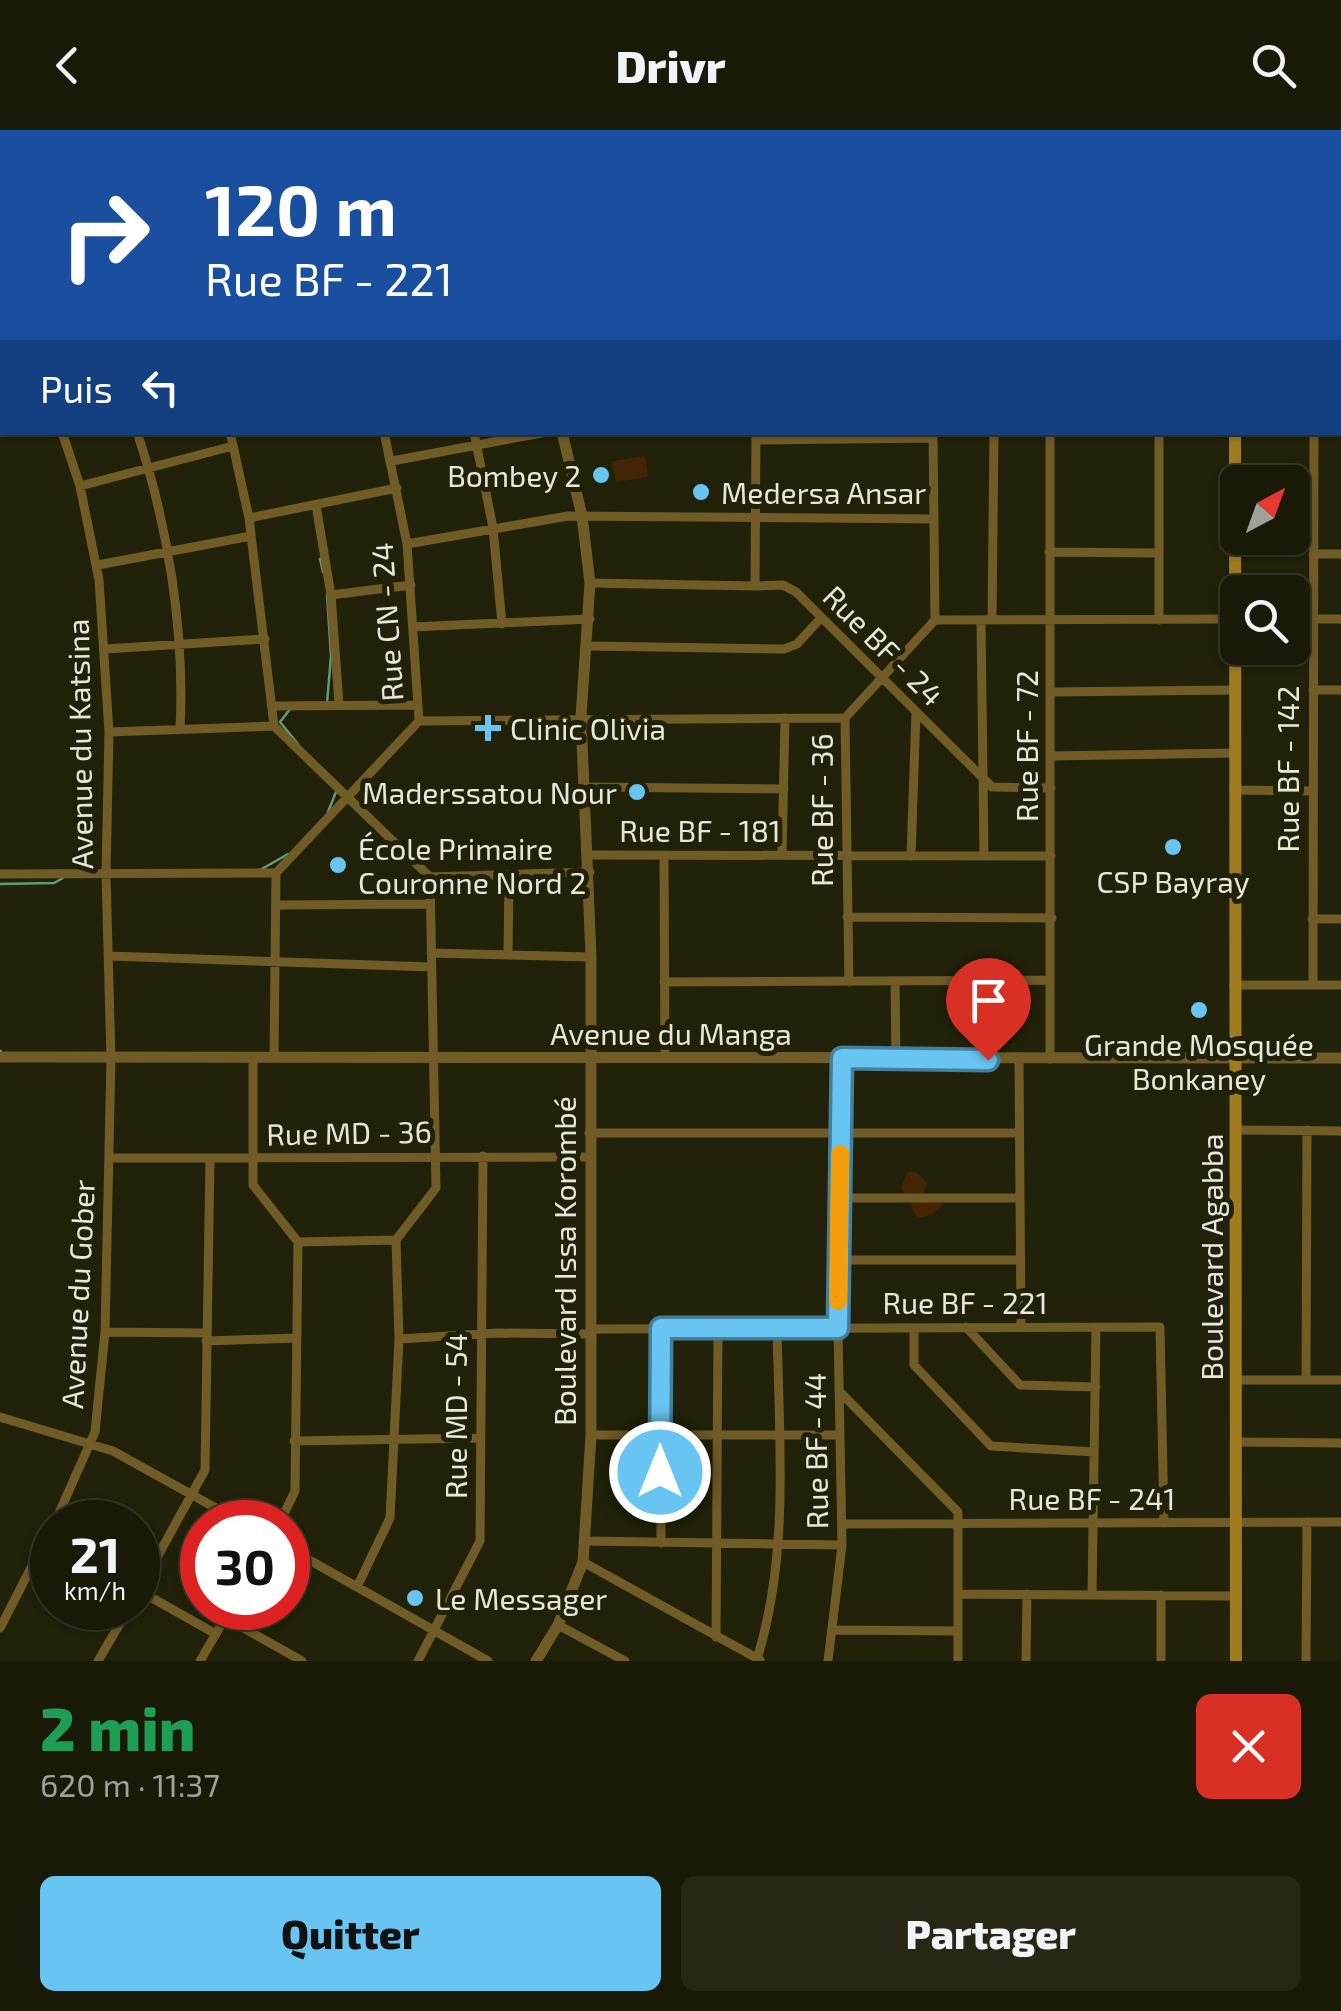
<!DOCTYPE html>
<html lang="fr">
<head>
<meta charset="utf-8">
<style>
	:root { --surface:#191a07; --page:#262715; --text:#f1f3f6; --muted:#9fa19b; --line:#373828; --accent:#68c4f0 }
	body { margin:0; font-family:"Exo 2",sans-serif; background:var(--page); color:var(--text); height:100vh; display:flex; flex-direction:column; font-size:38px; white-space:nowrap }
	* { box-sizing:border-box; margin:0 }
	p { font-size:32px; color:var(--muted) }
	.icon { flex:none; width:55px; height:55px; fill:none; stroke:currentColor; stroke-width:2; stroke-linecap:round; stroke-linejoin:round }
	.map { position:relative; height:1531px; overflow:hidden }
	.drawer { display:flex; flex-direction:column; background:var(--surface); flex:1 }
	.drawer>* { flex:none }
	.top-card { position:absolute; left:0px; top:0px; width:1342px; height:305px; box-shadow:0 2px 8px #0004,0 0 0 2px var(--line); background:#1a4fa0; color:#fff; overflow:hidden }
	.needle { width:65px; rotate:41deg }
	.tools { position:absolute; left:1220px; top:335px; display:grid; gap:20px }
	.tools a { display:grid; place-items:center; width:90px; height:90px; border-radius:15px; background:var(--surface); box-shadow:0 2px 8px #0004,0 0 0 2px var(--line); font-size:50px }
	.speed { position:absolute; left:30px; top:1370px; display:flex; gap:20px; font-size:50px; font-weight:700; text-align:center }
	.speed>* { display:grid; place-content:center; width:130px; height:130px; border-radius:50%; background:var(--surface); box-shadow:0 2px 8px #0004,0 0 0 2px var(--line); line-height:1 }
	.speed small { font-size:25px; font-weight:400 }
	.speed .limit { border:15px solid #d22; background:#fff; color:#111 }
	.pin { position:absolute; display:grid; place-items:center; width:85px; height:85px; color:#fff; margin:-102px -42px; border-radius:50% 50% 50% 0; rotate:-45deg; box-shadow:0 0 10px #0007 }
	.pin .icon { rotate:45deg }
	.me { position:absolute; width:110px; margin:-55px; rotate:0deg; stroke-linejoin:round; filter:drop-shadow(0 0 8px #0008) }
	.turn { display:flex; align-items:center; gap:35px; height:210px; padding:0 40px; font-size:45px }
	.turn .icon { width:130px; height:130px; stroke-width:2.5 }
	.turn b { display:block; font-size:70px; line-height:85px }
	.then { display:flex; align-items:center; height:95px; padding:0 40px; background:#0003; gap:20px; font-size:38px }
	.round { display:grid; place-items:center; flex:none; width:105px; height:105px; border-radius:15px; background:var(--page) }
	.summary { display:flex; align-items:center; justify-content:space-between; height:170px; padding:0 40px }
	h1 { font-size:60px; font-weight:800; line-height:75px; color:#1e9e55 }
	.primary-button { display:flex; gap:20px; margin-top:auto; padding:20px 40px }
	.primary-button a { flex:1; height:115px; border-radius:15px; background:var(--accent); color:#111; font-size:40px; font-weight:800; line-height:115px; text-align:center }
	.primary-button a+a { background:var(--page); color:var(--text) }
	header { display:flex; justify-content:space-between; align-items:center; height:130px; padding:0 40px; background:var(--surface); font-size:45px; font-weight:800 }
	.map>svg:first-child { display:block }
	.green { fill:#432505 }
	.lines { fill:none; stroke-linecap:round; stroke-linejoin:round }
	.stream { stroke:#5e9c7b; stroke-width:2.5 }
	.minor { stroke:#715c28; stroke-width:9 }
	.tertiary { stroke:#715c28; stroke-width:11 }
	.secondary { stroke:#9f7c20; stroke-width:12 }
	.route-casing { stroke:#447f9c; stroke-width:25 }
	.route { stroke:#68c4f0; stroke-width:18 }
	.slow { stroke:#f59e0b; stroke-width:18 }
	.poi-dot { fill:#68c4f0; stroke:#212209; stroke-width:4 }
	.labels { text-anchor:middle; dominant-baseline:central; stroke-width:10; stroke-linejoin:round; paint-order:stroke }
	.poi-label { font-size:30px; fill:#e7e8d9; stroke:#212209; text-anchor:start }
	.street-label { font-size:30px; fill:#e7e8d9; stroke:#212209 }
</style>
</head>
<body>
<header><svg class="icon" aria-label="back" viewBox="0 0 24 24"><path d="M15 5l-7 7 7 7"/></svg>Drivr<svg class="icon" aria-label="search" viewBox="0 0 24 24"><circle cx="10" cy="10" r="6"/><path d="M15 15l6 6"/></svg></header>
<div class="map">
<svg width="1341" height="1531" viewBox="0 0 1341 1531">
	<rect width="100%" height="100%" fill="#212209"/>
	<path class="green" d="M 645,326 L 648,347 L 616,352 L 612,331 Z
		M 908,1041 L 918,1043 L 927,1053 L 922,1070 L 931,1073 L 937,1068 L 944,1074 L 931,1085 L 917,1088 L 901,1057 Z"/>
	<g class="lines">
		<path class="stream" d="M 320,429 L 323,442
			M 327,573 L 331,526 L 327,464
			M 290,579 L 280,592 L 298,614
			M 328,682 L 336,662
			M 260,740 L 288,724
			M 0,754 L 54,753 L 63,748
			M 0,921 L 1,921"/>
		<path class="minor" d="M 66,0 L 68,2
			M 255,0 L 257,2
			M 541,0 L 543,2
			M 702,0 L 704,2
			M 780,0 L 782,2
			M 854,0 L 855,2
			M 1118,0 L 1119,2
			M 167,2 L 172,0
			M 941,2 L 945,0
			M 1238,2 L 1239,0
			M 1339,2 L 1341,2
			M 0,86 L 2,84
			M 0,153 L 2,151
			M 0,170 L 2,175
			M 1340,216 L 1341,216
			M 1340,279 L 1341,279
			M 137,302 C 168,395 185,501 180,599
			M 230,302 L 249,388 L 274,596
			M 474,302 L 493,398 L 502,494
			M 756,302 L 755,456 L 783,455 L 796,462 L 992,657 L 1051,658
			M 1050,302 L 1050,929
			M 756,310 L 933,308
			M 392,331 L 547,302
			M 80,356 L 233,316
			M 316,375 L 331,465 L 339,574
			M 249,388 L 397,358
			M 407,414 L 568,386 L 934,389
			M 1049,422 L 1157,423
			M 1313,424 L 1341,424
			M 98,435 L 251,406
			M 590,453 L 755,456
			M 331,465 L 411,455
			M 1292,489 L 1341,489
			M 935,490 L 1237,489
			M 981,490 L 984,726
			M 992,490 L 994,302
			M 1159,490 L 1159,302
			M 413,497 L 590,489
			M 589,516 L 784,519 L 797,514 L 820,489
			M 105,519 L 265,509
			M 1313,560 L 1341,560
			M 1051,562 L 1235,560
			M 272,576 L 417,575
			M 419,591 L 845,588
			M 274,596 L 430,747
			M 109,602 L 274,596
			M 1051,626 L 1234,623
			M 585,657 L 784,659
			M 1234,660 L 1312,661
			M 589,725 L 1051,726
			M 664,725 L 665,928
			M 782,725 L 785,588
			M 911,726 L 916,583
			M 276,743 L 419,591 L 407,414 L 384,302
			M 0,744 L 276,743
			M 430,747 L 590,742
			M 277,775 L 430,774
			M 847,787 L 1052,788
			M 1312,789 L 1341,789
			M 431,823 L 591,827
			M 508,825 L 509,745
			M 109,826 L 431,837
			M 895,851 L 896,929
			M 664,852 L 1050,850
			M 849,852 L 845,588 L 935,490 L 933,302
			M 1234,855 L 1341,855
			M 1313,855 L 1314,302
			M 253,928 L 253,1055 L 298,1112 L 396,1110 L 436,1058 L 430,747
			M 274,928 L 276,743
			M 1019,930 L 1021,1197
			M 1236,1000 L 1341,1001
			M 589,1003 L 1018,1003
			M 109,1028 L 589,1027
			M 839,1068 L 1019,1068
			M 839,1130 L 1020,1130
			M 966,1197 L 1020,1255 L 1096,1257
			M 914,1198 L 914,1235 L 991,1316 L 1094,1322
			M 591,1199 L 1160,1197 L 1164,1393
			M 105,1202 L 206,1203
			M 399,1209 L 498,1203 L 591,1204
			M 206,1211 L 296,1208
			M 1235,1250 L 1341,1250
			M 1306,1250 L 1307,1000
			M 839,1261 L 958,1382 L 958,1531
			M 0,1287 L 113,1321 L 241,1392
			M 591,1305 L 840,1305
			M 294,1311 L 481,1308
			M 1237,1312 L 1341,1313
			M 55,1392 L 95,1302 L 105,1202 L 111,929 L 106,744 L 109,602 L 99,450 L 80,356 L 62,302
			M 280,1392 L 295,1361 L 298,1112
			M 842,1394 L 1341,1392
			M 586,1411 L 842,1415
			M 661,1413 L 661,1198
			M 288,1418 L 488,1531
			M 583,1432 L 760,1530
			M 357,1457 L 390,1388 L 399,1209 L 396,1110
			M 138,1460 L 216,1504
			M 138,1462 L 205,1340 L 210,1028
			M 958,1464 L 1235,1466
			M 1092,1465 L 1096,1197
			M 1161,1465 L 1161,1531
			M 226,1488 L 302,1531
			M 558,1495 L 625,1531
			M 0,1498 L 52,1397
			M 835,1500 L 958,1501
			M 716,1507 L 718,1198
			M 757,1529 C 790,1424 779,1307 777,1198
			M 98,1531 L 129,1478
			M 200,1531 L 231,1478
			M 418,1531 L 480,1411 L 483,1026
			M 828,1531 L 842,1415 L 838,1198 L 841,928
			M 1026,1531 L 1027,1464
			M 1306,1531 L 1307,1392"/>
		<path class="tertiary" d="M 454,0 L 455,2
			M 0,927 L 1341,928
			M 536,1531 L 558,1495 L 583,1432 L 591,1305 L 591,827 L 581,587 L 590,453 L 582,386 L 562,302"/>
		<path class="secondary" d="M 1200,0 L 1201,2
			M 1235,302 L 1236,1531"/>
	</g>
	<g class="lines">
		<defs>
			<path id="route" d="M 660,1342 L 661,1198 L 838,1198 L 842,928 L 988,930"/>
		</defs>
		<use href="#route" class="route-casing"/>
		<use href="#route" class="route"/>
		<path class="slow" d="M 838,1171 L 840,1024"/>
	</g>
	<g class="poi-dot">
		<circle cx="601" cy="345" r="10"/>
		<circle cx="701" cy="362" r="10"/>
		<path d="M483 583h10v10h10v10h-10v10h-10v-10h-10v-10h10z"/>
		<circle cx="637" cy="662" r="10"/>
		<circle cx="1173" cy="717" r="10"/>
		<circle cx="338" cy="735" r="10"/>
		<circle cx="1199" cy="880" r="10"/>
		<circle cx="415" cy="1468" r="10"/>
	</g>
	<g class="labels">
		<g class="poi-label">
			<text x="581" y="345" text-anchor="end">Bombey 2</text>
			<text x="721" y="362">Medersa Ansar</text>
			<text x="510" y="598">Clinic Olivia</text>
			<text x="617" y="662" text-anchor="end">Maderssatou Nour</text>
			<text x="358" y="718">École Primaire<tspan x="358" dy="34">Couronne Nord 2</tspan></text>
			<text x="1173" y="751" text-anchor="middle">CSP Bayray</text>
			<text x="1199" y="914" text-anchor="middle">Grande Mosquée<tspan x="1199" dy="34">Bonkaney</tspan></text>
			<text x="435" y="1468">Le Messager</text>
		</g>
		<g class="street-label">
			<text transform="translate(386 492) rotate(-94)">Rue CN - 24</text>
			<text transform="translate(884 515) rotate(45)">Rue BF - 24</text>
			<text transform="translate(79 614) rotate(-91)">Avenue du Katsina</text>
			<text transform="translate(1026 616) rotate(-90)">Rue BF - 72</text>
			<text transform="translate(1287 639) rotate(-90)">Rue BF - 142</text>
			<text transform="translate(821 680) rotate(-90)">Rue BF - 36</text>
			<text x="700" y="700">Rue BF - 181</text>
			<text x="671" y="903">Avenue du Manga</text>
			<text transform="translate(349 1002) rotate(-1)">Rue MD - 36</text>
			<text transform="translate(1211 1127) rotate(-90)">Boulevard Agabba</text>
			<text transform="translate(564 1131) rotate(-90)">Boulevard Issa Korombé</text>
			<text transform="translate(77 1164) rotate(-87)">Avenue du Gober</text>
			<text x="965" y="1172">Rue BF - 221</text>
			<text transform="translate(455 1286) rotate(-90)">Rue MD - 54</text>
			<text transform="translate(815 1321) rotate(-91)">Rue BF - 44</text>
			<text x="1092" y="1368">Rue BF - 241</text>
		</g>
	</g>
</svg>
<div class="tools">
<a><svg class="needle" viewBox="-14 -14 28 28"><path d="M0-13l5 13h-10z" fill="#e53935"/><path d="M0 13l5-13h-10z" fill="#9fa19b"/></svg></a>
<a><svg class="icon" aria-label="search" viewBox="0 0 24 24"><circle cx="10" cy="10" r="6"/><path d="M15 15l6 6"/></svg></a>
</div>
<div class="speed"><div>21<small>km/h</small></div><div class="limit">30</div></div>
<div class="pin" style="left:988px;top:930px;background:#d93025"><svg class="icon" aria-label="arrive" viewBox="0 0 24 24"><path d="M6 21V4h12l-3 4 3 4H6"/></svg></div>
<svg class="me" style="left:660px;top:1342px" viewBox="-20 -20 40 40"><circle r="17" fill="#68c4f0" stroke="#fff" stroke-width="3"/><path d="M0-11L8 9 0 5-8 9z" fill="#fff"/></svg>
<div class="top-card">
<div class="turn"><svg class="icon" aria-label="right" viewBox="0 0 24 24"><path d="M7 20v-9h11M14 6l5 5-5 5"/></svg><div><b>120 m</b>Rue BF - 221</div></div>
<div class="then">Puis<svg class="icon" aria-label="left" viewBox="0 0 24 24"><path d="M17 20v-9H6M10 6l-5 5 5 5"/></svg></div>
</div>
</div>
<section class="drawer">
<div class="summary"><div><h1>2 min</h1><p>620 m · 11:37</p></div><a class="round" style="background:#d93025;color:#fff"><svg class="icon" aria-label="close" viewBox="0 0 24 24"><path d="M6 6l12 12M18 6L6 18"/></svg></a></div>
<div class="primary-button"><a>Quitter</a><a>Partager</a></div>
</section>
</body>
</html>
